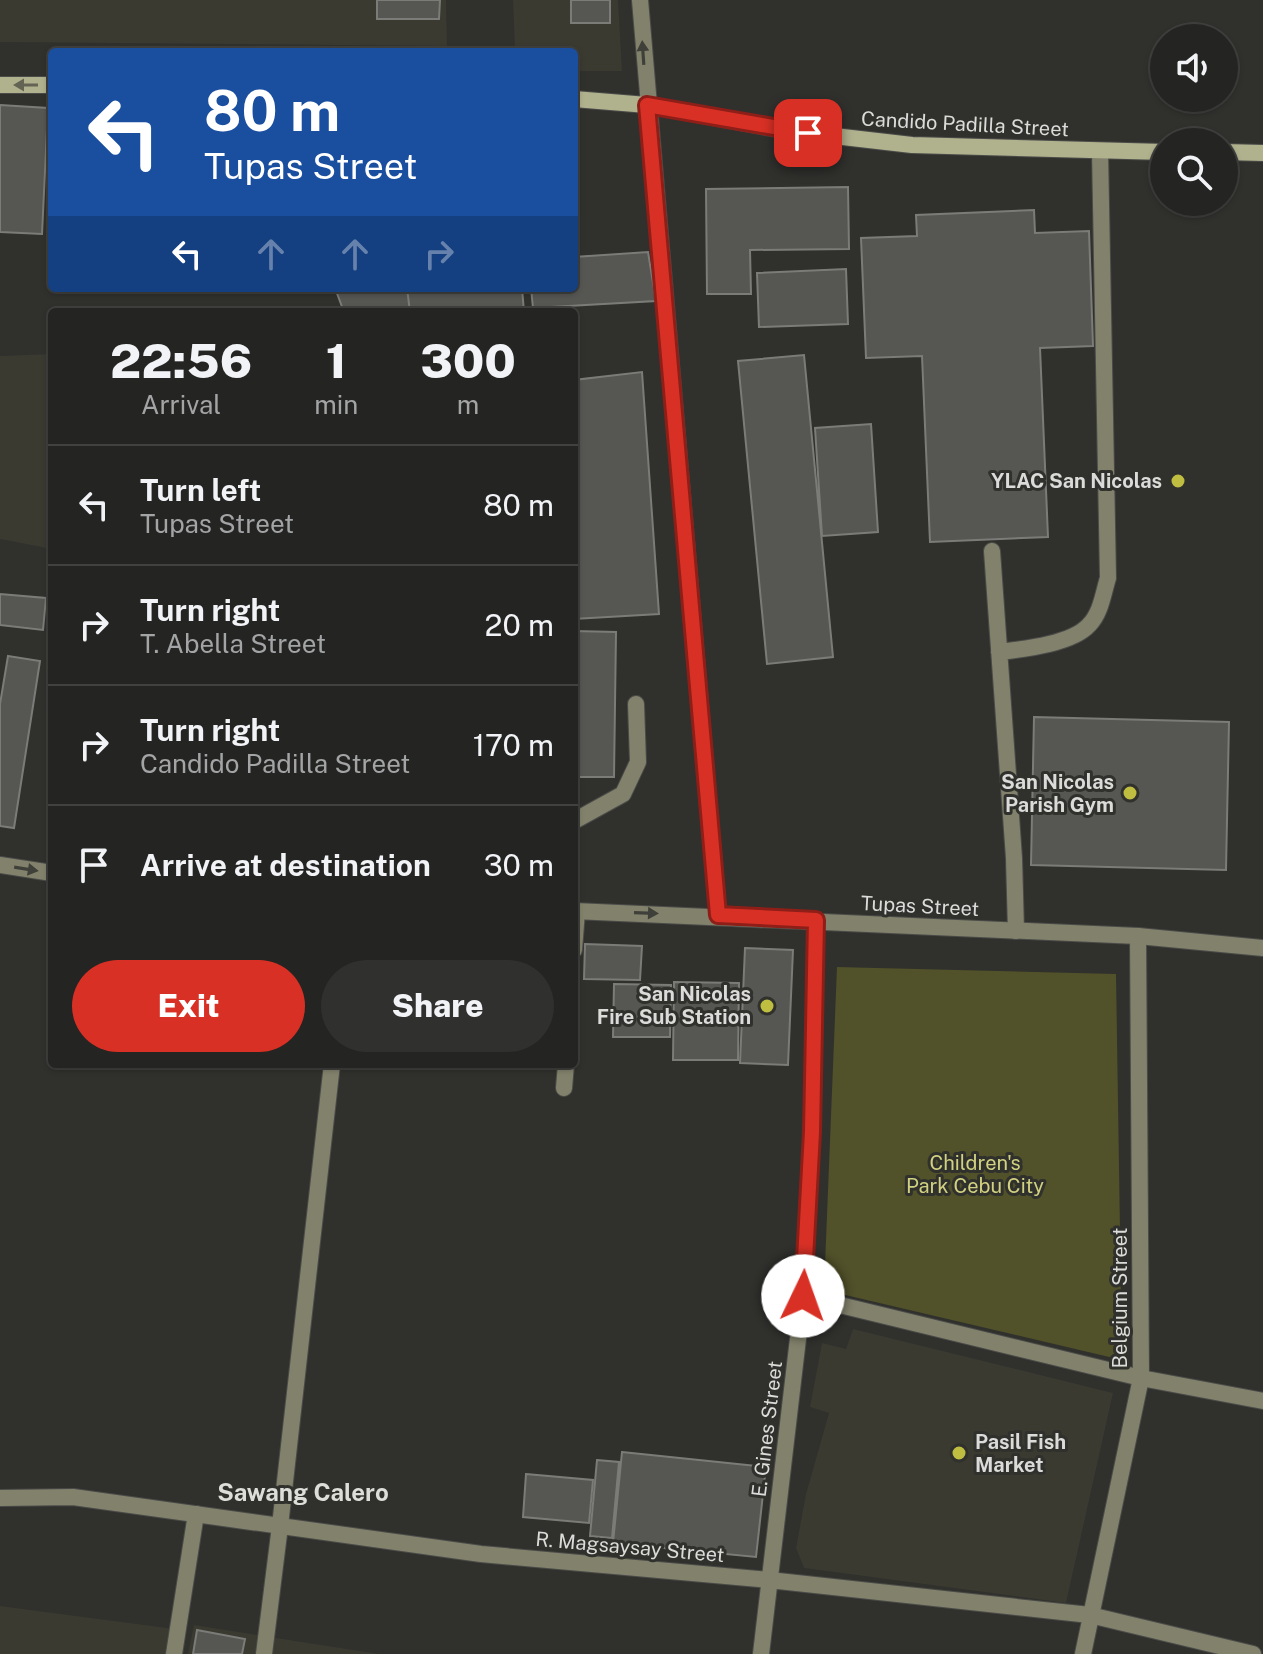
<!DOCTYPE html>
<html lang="en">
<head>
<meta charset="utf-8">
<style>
	:root { --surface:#242422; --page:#30302f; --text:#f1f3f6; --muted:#a3a4a5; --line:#414140; --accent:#d93025 }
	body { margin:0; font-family:"Public Sans",sans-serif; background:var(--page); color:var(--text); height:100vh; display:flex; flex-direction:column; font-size:30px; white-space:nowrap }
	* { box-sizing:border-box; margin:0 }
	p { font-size:26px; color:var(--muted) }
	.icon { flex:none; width:44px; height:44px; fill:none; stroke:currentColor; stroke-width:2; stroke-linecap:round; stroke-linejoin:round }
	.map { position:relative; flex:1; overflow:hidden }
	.details { position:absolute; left:48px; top:308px; width:530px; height:760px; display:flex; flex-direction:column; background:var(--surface); border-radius:8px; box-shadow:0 2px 6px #0004,0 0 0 2px var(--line) }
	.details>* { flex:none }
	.banner { position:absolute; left:48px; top:48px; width:530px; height:244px; border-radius:8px; box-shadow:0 2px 6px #0004,0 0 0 2px var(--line); background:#1a4fa0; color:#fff; overflow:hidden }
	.tools { position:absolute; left:1150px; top:24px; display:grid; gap:16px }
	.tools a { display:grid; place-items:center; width:88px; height:88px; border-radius:50%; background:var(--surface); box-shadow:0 2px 6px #0004,0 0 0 2px var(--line); font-size:40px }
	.pin { position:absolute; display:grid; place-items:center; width:68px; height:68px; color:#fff; margin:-34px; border-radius:16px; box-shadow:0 4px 12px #0006 }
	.me { position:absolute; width:88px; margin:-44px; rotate:3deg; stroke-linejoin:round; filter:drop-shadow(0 0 6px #0008) }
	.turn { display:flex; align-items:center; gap:28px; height:168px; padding:0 24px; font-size:36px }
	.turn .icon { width:104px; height:104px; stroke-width:2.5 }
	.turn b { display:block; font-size:56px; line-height:68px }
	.lanes { display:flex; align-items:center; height:76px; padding:0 24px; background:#0003; justify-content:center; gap:40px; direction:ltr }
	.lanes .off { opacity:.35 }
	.eta { display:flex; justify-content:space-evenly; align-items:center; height:136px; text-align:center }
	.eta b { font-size:48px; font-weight:800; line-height:56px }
	.cta { display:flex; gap:16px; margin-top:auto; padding:16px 24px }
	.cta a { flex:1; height:92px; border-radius:48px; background:var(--accent); color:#fff; font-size:32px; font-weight:800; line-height:92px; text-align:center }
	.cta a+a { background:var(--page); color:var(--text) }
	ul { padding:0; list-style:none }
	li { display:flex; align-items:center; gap:24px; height:120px; padding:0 24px; border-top:2px solid var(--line) }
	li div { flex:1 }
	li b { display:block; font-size:30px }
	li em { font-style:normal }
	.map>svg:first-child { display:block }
	.built { fill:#3a3a31 }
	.green { fill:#51512a }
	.building { fill:#565653; stroke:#7b7b78; stroke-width:2 }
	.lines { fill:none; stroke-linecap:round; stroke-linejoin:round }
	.service-casing { stroke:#4b4b49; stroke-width:18 }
	.minor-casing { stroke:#4b4b49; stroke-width:18 }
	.tertiary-casing { stroke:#4b4b49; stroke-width:18 }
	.secondary-casing { stroke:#4b4b49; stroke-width:18 }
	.service { stroke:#82826c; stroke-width:16 }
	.minor { stroke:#82826c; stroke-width:16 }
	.tertiary { stroke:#82826c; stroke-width:16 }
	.secondary { stroke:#b0b18d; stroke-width:16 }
	.oneway { fill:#40403a }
	.oneway2 { fill:#636453 }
	.route-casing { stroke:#8d1f18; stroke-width:20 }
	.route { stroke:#d93025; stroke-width:14 }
	.poi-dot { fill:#c0be41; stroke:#30302d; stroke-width:3 }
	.labels { text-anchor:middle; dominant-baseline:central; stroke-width:6; stroke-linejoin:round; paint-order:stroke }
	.street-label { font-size:20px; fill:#dbdbd9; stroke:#30302d }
	.poi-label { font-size:20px; font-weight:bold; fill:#dbdbd9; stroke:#30302d; text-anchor:end }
	.park-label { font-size:20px; fill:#d1d181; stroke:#30302d }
	.quarter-label { font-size:24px; font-weight:bold; fill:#ddddd9; stroke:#30302d }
</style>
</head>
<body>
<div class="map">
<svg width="1263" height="1654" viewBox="0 0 1263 1654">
	<rect width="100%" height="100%" fill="#30302d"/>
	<path class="built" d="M 0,0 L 446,0 L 447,46 L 0,42 Z
		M 513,0 L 618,0 L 622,71 L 574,71 L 574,52 L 515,52 Z
		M 52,354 L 52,549 L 0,539 L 0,356 Z
		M 853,1329 L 1113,1393 L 1066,1603 L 804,1568 L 796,1548 L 806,1494 L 829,1413 L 810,1407 L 822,1343 L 846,1349 Z
		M 0,1606 L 175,1629 L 169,1654 L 0,1654 Z
		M 194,1625 L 379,1654 L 188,1654 Z"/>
	<path class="green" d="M 837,967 L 1116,974 L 1122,1360 L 824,1290 Z"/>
	<path class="building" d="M 377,0 L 440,0 L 439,19 L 377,19 Z
		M 571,0 L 610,0 L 610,23 L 571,23 Z
		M 0,105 L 48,108 L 42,234 L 0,232 Z
		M 848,187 L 849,249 L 750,250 L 751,294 L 707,294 L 706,189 Z
		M 1034,210 L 1035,233 L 1089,231 L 1093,346 L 1040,348 L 1048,537 L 930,542 L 922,356 L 866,358 L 861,238 L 917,236 L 916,215 Z
		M 648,252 L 656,301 L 533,308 L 531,288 L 574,288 L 574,257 Z
		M 846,269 L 848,324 L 759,327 L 757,273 Z
		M 335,288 L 407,288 L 410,312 L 344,312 Z
		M 407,288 L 522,288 L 524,312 L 410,312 Z
		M 804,355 L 833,657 L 767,664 L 738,361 Z
		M 642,372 L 659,614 L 574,619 L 574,380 Z
		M 871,424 L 878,532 L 822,536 L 815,428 Z
		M 0,594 L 46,598 L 43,630 L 0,625 Z
		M 574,631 L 616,632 L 614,777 L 574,777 Z
		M 8,656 L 40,661 L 14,828 L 0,826 L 0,704 Z
		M 1034,717 L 1229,722 L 1226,870 L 1031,865 Z
		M 585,944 L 642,946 L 640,980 L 584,979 Z
		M 745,948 L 793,950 L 788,1065 L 740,1063 Z
		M 674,982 L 739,983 L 738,1060 L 673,1060 Z
		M 614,984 L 671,985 L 670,1037 L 613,1037 Z
		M 622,1452 L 766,1467 L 756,1557 L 613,1543 Z
		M 597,1460 L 619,1462 L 612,1538 L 590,1536 Z
		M 526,1474 L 593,1480 L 589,1523 L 523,1517 Z
		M 197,1630 L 245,1639 L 242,1654 L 193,1654 Z"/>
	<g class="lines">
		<defs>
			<path id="service" d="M 992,551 L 1014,858 L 1016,931
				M 999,652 C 1024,649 1072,644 1089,625 C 1101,613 1103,594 1108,578 L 1100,151
				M 574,821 L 623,794 L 638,762 L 636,704
				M 174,1654 L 196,1514
				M 264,1654 L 280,1526"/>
			<path id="minor" d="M 574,950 L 577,911
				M 564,1088 L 566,1064
				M 803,1296 L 1141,1378 L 1263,1401
				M 0,1498 L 73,1497 L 481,1554 L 769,1580 L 1090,1615 L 1253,1654
				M 280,1526 L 332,1064
				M 761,1654 L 803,1296 L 812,1132 L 816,920
				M 1083,1654 L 1141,1378 L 1138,936"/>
			<path id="tertiary" d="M 640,0 L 718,915
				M 0,865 L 52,873
				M 574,911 L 1138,936 L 1263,948"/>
			<path id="secondary" d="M 0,85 L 52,85
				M 574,99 L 647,105 L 782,130 L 912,145 L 1164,152
				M 1224,152 L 1263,153"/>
		</defs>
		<use href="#service" class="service-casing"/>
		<use href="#minor" class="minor-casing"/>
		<use href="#tertiary" class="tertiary-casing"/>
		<use href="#secondary" class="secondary-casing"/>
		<use href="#service" class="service"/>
		<use href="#minor" class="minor"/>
		<use href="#tertiary" class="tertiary"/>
		<use href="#secondary" class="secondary"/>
	</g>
	<defs><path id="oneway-solid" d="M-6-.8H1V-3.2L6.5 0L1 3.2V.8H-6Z" transform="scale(2)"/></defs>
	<g class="oneway">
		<use href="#oneway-solid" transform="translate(643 53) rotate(-94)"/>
		<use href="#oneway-solid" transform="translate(26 869) rotate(9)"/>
		<use href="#oneway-solid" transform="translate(646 913) rotate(2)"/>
	</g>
	<use class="oneway2" href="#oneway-solid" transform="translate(26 85) rotate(-180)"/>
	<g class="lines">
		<defs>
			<path id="route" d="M 803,1296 L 812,1132 L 816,920 L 718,915 L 647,105 L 808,133"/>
		</defs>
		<use href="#route" class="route-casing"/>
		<use href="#route" class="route"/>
	</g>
	<g class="poi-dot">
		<circle cx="1178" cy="481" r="8"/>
		<circle cx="1130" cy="793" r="8"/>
		<circle cx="767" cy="1006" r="8"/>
		<circle cx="959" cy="1453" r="8"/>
	</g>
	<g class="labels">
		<g class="street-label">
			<text transform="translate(965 124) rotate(3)">Candido Padilla Street</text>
			<text transform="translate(920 906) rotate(3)">Tupas Street</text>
			<text transform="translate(1120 1298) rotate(-90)">Belgium Street</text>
			<text transform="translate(767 1429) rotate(-83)">E. Gines Street</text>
			<text transform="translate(630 1547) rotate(5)">R. Magsaysay Street</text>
		</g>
		<g class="poi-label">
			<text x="1162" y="481">YLAC San Nicolas</text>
			<text x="1114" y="782">San Nicolas<tspan x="1114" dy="23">Parish Gym</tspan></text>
			<text x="751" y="994">San Nicolas<tspan x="751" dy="23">Fire Sub Station</tspan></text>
			<text x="975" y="1442" text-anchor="start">Pasil Fish<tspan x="975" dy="23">Market</tspan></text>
		</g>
		<g class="park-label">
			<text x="975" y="1163">Children's<tspan x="975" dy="23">Park Cebu City</tspan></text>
		</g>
		<g class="quarter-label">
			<text x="303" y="1492">Sawang Calero</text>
		</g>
	</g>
</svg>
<div class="tools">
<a><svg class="icon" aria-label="sound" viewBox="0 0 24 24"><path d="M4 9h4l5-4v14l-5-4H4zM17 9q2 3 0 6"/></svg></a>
<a><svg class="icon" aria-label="search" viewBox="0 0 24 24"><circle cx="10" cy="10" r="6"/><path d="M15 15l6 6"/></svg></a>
</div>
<div class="pin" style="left:808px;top:133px;background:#d93025"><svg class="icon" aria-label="arrive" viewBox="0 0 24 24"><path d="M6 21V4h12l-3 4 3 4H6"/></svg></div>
<svg class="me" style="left:803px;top:1296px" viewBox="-20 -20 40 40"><circle r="19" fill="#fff"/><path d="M0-13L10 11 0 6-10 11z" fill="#d93025"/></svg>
<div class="banner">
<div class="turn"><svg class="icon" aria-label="left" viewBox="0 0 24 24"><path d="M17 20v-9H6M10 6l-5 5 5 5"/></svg><div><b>80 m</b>Tupas Street</div></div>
<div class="lanes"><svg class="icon" aria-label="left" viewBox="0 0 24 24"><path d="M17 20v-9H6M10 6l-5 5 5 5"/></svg><svg class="icon off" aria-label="ahead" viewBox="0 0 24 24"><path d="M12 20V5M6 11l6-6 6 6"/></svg><svg class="icon off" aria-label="ahead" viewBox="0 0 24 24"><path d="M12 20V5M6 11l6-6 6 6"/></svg><svg class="icon off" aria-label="right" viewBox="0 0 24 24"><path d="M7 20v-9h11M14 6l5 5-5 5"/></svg></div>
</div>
<section class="details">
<div class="eta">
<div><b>22:56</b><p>Arrival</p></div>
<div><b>1</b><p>min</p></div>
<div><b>300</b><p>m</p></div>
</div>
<ul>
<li><svg class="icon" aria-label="left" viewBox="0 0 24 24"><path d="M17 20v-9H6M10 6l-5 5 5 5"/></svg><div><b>Turn left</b><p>Tupas Street</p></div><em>80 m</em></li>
<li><svg class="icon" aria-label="right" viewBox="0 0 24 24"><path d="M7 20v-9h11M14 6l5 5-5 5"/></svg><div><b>Turn right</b><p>T. Abella Street</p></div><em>20 m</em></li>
<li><svg class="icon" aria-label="right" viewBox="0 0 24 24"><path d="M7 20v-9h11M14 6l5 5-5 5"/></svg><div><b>Turn right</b><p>Candido Padilla Street</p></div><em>170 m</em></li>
<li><svg class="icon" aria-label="arrive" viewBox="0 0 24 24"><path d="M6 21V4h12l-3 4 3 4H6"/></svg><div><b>Arrive at destination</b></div><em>30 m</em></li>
</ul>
<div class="cta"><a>Exit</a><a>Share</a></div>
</section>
</div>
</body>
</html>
